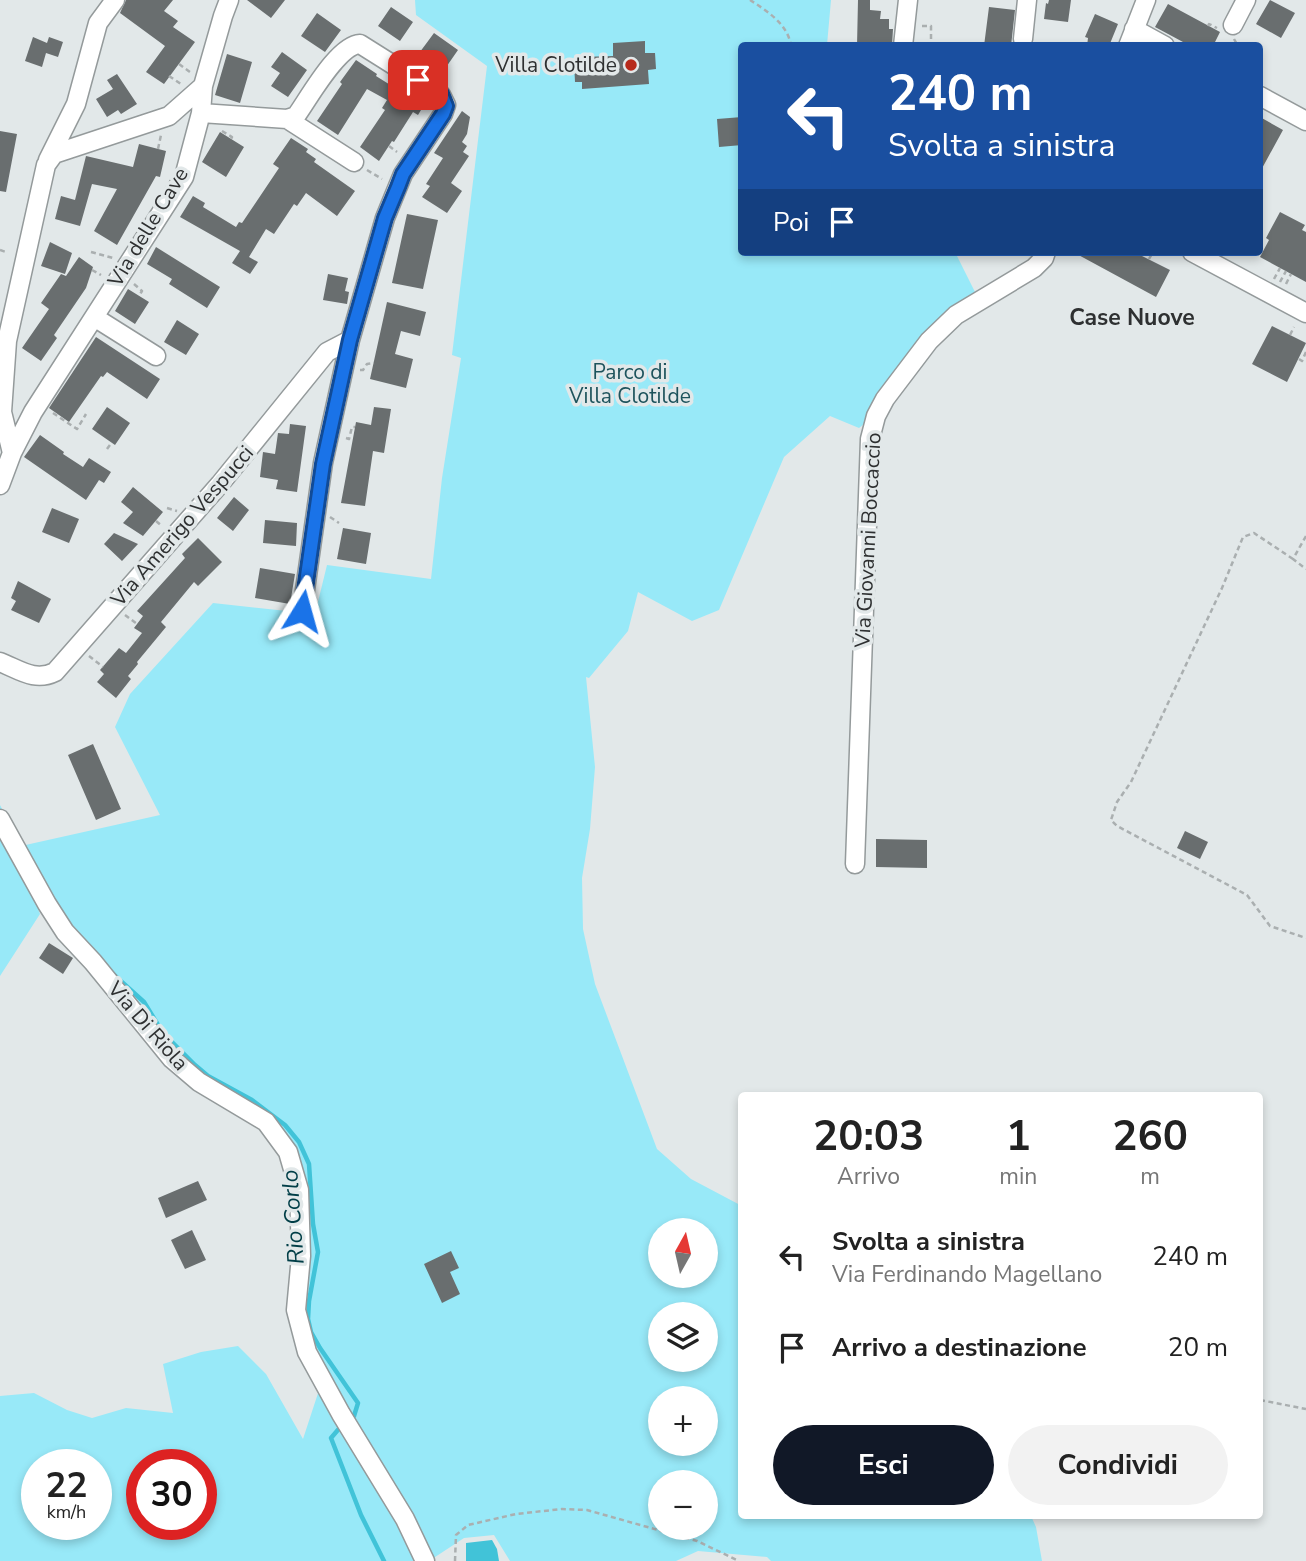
<!DOCTYPE html>
<html lang="it">
<head>
<meta charset="utf-8">
<style>
	:root { --surface:#fff; --page:#f2f2f2; --text:#222; --muted:#767676; --accent:#111827 }
	body { margin:0; font-family:"Nunito Sans",sans-serif; background:var(--page); color:var(--text); height:100vh; display:flex; flex-direction:column; font-size:26px; white-space:nowrap }
	* { box-sizing:border-box; margin:0 }
	p { font-size:23px; color:var(--muted) }
	.icon { flex:none; width:38px; height:38px; fill:none; stroke:currentColor; stroke-width:2; stroke-linecap:round; stroke-linejoin:round }
	.map { position:relative; flex:1; overflow:hidden }
	.panel { position:absolute; left:738px; top:1092px; width:525px; height:427px; display:flex; flex-direction:column; background:var(--surface); border-radius:7px; box-shadow:0 4px 10px #0003 }
	.panel>* { flex:none }
	.hud { position:absolute; left:738px; top:42px; width:525px; height:214px; border-radius:7px; box-shadow:0 4px 10px #0003; background:#1a4fa0; color:#fff; overflow:hidden }
	.needle { width:46px; rotate:8deg }
	.buttons { position:absolute; left:648px; top:1218px; display:grid; gap:14px }
	.buttons a { display:grid; place-items:center; width:70px; height:70px; border-radius:50%; background:var(--surface); box-shadow:0 4px 10px #0003; font-size:35px }
	.speed { position:absolute; left:21px; top:1449px; display:flex; gap:14px; font-size:35px; font-weight:700; text-align:center }
	.speed>* { display:grid; place-content:center; width:91px; height:91px; border-radius:50%; background:var(--surface); box-shadow:0 4px 10px #0003; line-height:1 }
	.speed small { font-size:18px; font-weight:400 }
	.speed .limit { border:10px solid #d22; background:#fff; color:#111 }
	.pin { position:absolute; display:grid; place-items:center; width:60px; height:60px; color:#fff; margin:-30px; border-radius:14px; box-shadow:0 4px 10px #0006 }
	.me { position:absolute; width:77px; margin:-38px; rotate:8deg; stroke-linejoin:round; filter:drop-shadow(0 0 5px #0008) }
	.turn { display:flex; align-items:center; gap:24px; height:147px; padding:0 35px; font-size:32px }
	.turn .icon { width:91px; height:91px; stroke-width:2.5 }
	.turn b { display:block; font-size:49px; line-height:60px }
	.then { display:flex; align-items:center; height:66px; padding:0 35px; background:#0003; gap:14px; font-size:26px }
	.eta { display:flex; justify-content:space-evenly; align-items:center; height:119px; text-align:center }
	.eta b { font-size:42px; font-weight:700; line-height:49px }
	.button { display:flex; gap:14px; margin-top:auto; padding:14px 35px }
	.button a { flex:1; height:80px; border-radius:42px; background:var(--accent); color:#fff; font-size:28px; font-weight:700; line-height:80px; text-align:center }
	.button a+a { background:var(--page); color:var(--text) }
	ul { padding:0; list-style:none }
	li { display:flex; align-items:center; gap:21px; height:91px; padding:0 35px }
	li div { flex:1 }
	li b { display:block; font-size:26px }
	li em { font-style:normal }
	.map>svg:first-child { display:block }
	.green { fill:#98e9f8; fill-rule:evenodd }
	.water { fill:#41c3d8 }
	.lines { fill:none; stroke-linecap:round; stroke-linejoin:round }
	.stream { stroke:#41c3d8; stroke-width:4.5 }
	.building { fill:#696e6f }
	.minor-casing { stroke:#949a9b; stroke-width:21 }
	.path { stroke:#aaafb0; stroke-width:2.5; stroke-dasharray:5 3.5; stroke-linecap:butt }
	.minor { stroke:#fff; stroke-width:18 }
	.route-casing { stroke:#114b97; stroke-width:18 }
	.route { stroke:#1a73e8; stroke-width:12 }
	.poi-dot { fill:#b72a1b; stroke:#e2e8e9; stroke-width:2.5 }
	.labels { text-anchor:middle; dominant-baseline:central; stroke-width:7; stroke-linejoin:round; paint-order:stroke }
	.poi-label { font-size:21px; fill:#2e3031; stroke:#e2e8e9; text-anchor:end }
	.street-label { font-size:21px; fill:#2e3031; stroke:#e2e8e9 }
	.park-label { font-size:21px; fill:#1d535c; stroke:#e2e8e9 }
	.neighbourhood-label { font-size:23px; font-weight:bold; fill:#2e3031; stroke:#e2e8e9 }
	.water-label { font-size:23px; font-style:italic; fill:#013e47; stroke:#e2e8e9 }
</style>
</head>
<body>
<div class="map">
<svg width="1306" height="1561" viewBox="0 0 1306 1561">
	<rect width="100%" height="100%" fill="#e2e8e9"/>
	<path class="green" d="M 415,0 L 831,0 L 827,45 L 742,46 L 742,252 L 955,252 L 977,296 L 918,343 L 891,375 L 864,424 L 859,428 L 830,416 L 784,457 L 719,610 L 692,621 L 638,592 L 628,631 L 589,678 L 586,677 L 595,767 L 590,829 L 582,878 L 583,929 L 595,984 L 657,1149 L 691,1179 L 742,1206 L 742,1516 L 1031,1516 L 1036,1527 L 1042,1561 L 771,1561 L 767,1557 L 698,1551 L 676,1561 L 510,1561 L 494,1535 L 464,1538 L 429,1561 L 0,1561 L 0,1396 L 34,1393 L 67,1410 L 92,1418 L 126,1408 L 173,1413 L 163,1364 L 201,1352 L 238,1346 L 266,1374 L 303,1439 L 322,1381 L 294,1310 L 303,1258 L 281,1136 L 191,1067 L 123,994 L 92,947 L 46,898 L 38,909 L 40,914 L 0,976 L 0,805 L 21,846 L 160,815 L 115,727 L 130,694 L 213,603 L 315,614 L 327,565 L 431,579 L 442,478 L 461,358 L 452,355 L 487,66 L 416,15 ZM 660,1230 L 705,1230 L 705,1276 L 660,1276 ZM 660,1314 L 705,1314 L 705,1360 L 660,1360 ZM 660,1398 L 705,1398 L 705,1444 L 660,1444 ZM 37,1465 L 96,1465 L 96,1524 L 37,1524 ZM 142,1465 L 201,1465 L 201,1524 L 142,1524 ZM 660,1482 L 705,1482 L 705,1528 L 660,1528 Z"/>
	<path class="water" d="M 492,1540 L 497,1549 L 499,1561 L 466,1561 L 466,1543 Z"/>
	<g class="lines">
		<path class="stream" d="M 113,974 L 144,1002 L 163,1033 L 195,1065 L 208,1076 L 252,1100 L 285,1125 L 299,1142 L 309,1164 L 313,1224 L 318,1252 L 309,1301 L 308,1319 L 311,1332 L 320,1348 L 358,1403 L 354,1416 L 351,1419
			M 343,1424 L 331,1438 L 361,1515 L 384,1561"/>
	</g>
	<path class="building" d="M 126,0 L 173,0 L 164,11 L 178,21 L 173,27 L 195,42 L 164,84 L 146,72 L 165,46 L 120,13 Z
		M 247,0 L 285,0 L 271,18 Z
		M 858,0 L 870,0 L 870,10 L 881,11 L 880,19 L 889,19 L 889,29 L 893,29 L 892,46 L 857,46 Z
		M 1049,0 L 1071,0 L 1068,22 L 1044,19 L 1046,3 L 1048,4 Z
		M 1270,0 L 1295,13 L 1281,38 L 1256,24 Z
		M 1168,4 L 1220,32 L 1213,46 L 1181,46 L 1183,42 L 1155,27 Z
		M 391,7 L 413,22 L 400,41 L 378,26 Z
		M 989,7 L 1015,10 L 1011,46 L 984,46 Z
		M 317,13 L 341,30 L 325,52 L 301,36 Z
		M 1095,14 L 1118,24 L 1109,46 L 1087,46 L 1088,38 L 1085,37 Z
		M 434,33 L 458,50 L 442,73 L 417,56 Z
		M 33,37 L 47,43 L 49,37 L 63,42 L 58,57 L 46,53 L 42,67 L 25,61 Z
		M 645,41 L 645,53 L 655,53 L 656,69 L 648,70 L 649,84 L 582,89 L 582,82 L 575,82 L 574,62 L 581,61 L 581,57 L 613,56 L 613,43 Z
		M 282,52 L 307,70 L 288,97 L 271,86 L 280,73 L 271,67 Z
		M 227,54 L 252,62 L 240,103 L 215,95 Z
		M 356,60 L 377,74 L 376,76 L 411,98 L 415,92 L 427,100 L 418,115 L 413,112 L 394,142 L 392,141 L 379,161 L 360,147 L 385,110 L 382,108 L 387,100 L 367,89 L 338,135 L 317,121 L 342,84 L 340,82 Z
		M 117,74 L 137,104 L 121,114 L 118,110 L 107,117 L 96,99 L 113,89 L 107,80 Z
		M 462,111 L 470,117 L 467,134 L 462,142 L 467,146 L 463,152 L 469,156 L 451,183 L 462,191 L 447,213 L 422,197 L 430,186 L 426,184 L 443,158 L 434,153 Z
		M 742,117 L 742,145 L 719,147 L 717,119 Z
		M 1260,117 L 1283,130 L 1260,172 Z
		M 0,131 L 17,134 L 6,192 L 0,191 Z
		M 220,132 L 244,147 L 226,177 L 202,162 Z
		M 291,138 L 308,149 L 306,152 L 316,159 L 314,162 L 355,191 L 337,216 L 306,193 L 297,206 L 294,204 L 274,234 L 266,229 L 249,257 L 258,262 L 250,274 L 232,263 L 240,251 L 180,217 L 193,196 L 205,203 L 203,207 L 236,227 L 239,222 L 242,223 L 279,168 L 273,164 Z
		M 139,144 L 166,151 L 160,177 L 156,176 L 117,245 L 94,231 L 117,189 L 92,184 L 80,226 L 55,219 L 61,196 L 75,200 L 86,156 L 133,167 Z
		M 1280,212 L 1305,225 L 1302,230 L 1306,232 L 1306,282 L 1260,257 L 1269,240 L 1266,238 Z
		M 407,214 L 438,220 L 423,289 L 392,283 Z
		M 50,242 L 72,253 L 65,274 L 41,266 Z
		M 156,247 L 220,287 L 207,308 L 169,284 L 172,279 L 147,264 Z
		M 1073,252 L 1134,252 L 1170,270 L 1156,297 Z
		M 79,257 L 93,267 L 86,288 L 54,335 L 57,338 L 41,361 L 22,348 L 49,309 L 41,303 L 61,274 L 66,276 Z
		M 328,274 L 348,278 L 345,291 L 349,292 L 347,304 L 323,300 Z
		M 128,289 L 149,302 L 135,324 L 115,311 Z
		M 387,302 L 426,312 L 420,336 L 401,331 L 395,354 L 413,359 L 406,388 L 370,379 Z
		M 177,320 L 199,334 L 186,355 L 164,342 Z
		M 1272,326 L 1306,343 L 1287,382 L 1252,364 Z
		M 96,337 L 160,379 L 147,399 L 107,372 L 103,377 L 101,376 L 69,422 L 49,408 Z
		M 107,407 L 130,423 L 115,445 L 92,429 Z
		M 374,407 L 391,409 L 384,453 L 373,451 L 365,506 L 341,503 L 356,422 L 371,425 Z
		M 290,424 L 306,426 L 297,492 L 276,489 L 278,480 L 260,477 L 263,452 L 275,454 L 278,433 L 289,434 Z
		M 40,435 L 64,452 L 63,454 L 83,467 L 89,458 L 111,472 L 104,483 L 99,480 L 86,500 L 24,457 Z
		M 133,487 L 163,512 L 143,536 L 123,523 L 133,512 L 121,502 Z
		M 234,497 L 249,510 L 233,531 L 217,518 Z
		M 52,508 L 79,519 L 69,543 L 42,532 Z
		M 265,520 L 297,523 L 296,546 L 263,543 Z
		M 343,528 L 371,533 L 366,564 L 337,559 Z
		M 114,533 L 138,544 L 122,561 L 104,544 Z
		M 198,538 L 222,562 L 198,586 L 194,582 L 161,622 L 166,627 L 137,662 L 138,664 L 128,676 L 131,679 L 116,698 L 97,682 L 104,674 L 100,670 L 119,648 L 126,653 L 142,633 L 134,628 L 143,616 L 137,611 L 185,558 L 182,554 Z
		M 260,568 L 295,574 L 290,604 L 255,598 Z
		M 18,581 L 51,599 L 39,623 L 11,610 L 16,601 L 11,598 Z
		M 93,744 L 121,809 L 96,820 L 68,755 Z
		M 1185,831 L 1208,842 L 1200,859 L 1177,848 Z
		M 876,839 L 927,840 L 927,868 L 876,867 Z
		M 49,943 L 73,958 L 63,974 L 39,958 Z
		M 198,1181 L 207,1200 L 166,1218 L 158,1198 Z
		M 192,1230 L 206,1260 L 185,1269 L 171,1240 Z
		M 451,1251 L 459,1268 L 450,1272 L 460,1294 L 442,1303 L 424,1264 Z"/>
	<g class="lines">
		<defs>
			<path id="minor" d="M 1233,25 L 1246,0
				M 1134,29 L 1165,46
				M 1023,39 L 1027,0
				M 903,46 L 908,0
				M 1128,46 L 1146,0
				M 1260,96 L 1306,121
				M 201,113 L 287,119 L 296,116 C 309,98 338,45 360,44 L 441,95 L 446,105 L 443,114 L 403,174 L 385,218 L 350,340 L 323,463 L 302,611
				M 287,119 L 354,162
				M 48,160 L 76,104 L 98,23 L 115,0
				M 1192,252 L 1306,313
				M 94,317 L 156,356
				M 12,453 L 2,412 L 7,341 L 46,165 L 54,154 L 169,116 L 203,86
				M 0,485 L 12,453 L 33,412 L 184,177 L 201,113 L 203,86 L 223,16 L 229,0
				M 0,662 C 20,670 35,682 55,672 L 220,484 L 327,352 L 350,340
				M 0,819 L 47,904 L 65,932 L 93,962 L 172,1059 L 199,1082 L 266,1122 L 288,1152 L 299,1190 L 301,1256 L 296,1310 L 307,1352 L 341,1414 L 405,1519 L 425,1561
				M 855,864 L 870,439 L 876,416 L 885,399 L 929,341 L 956,315 L 1034,268 L 1044,258 L 1046,252"/>
		</defs>
		<use href="#minor" class="minor-casing"/>
		<path class="path" d="M 750,0 C 767,11 788,24 791,46
			M 922,26 L 931,26 L 931,46
			M 1208,26 L 1209,24 L 1217,28
			M 1234,39 L 1238,46
			M 179,64 L 190,72
			M 169,76 L 181,84
			M 222,131 L 232,137 L 231,139
			M 389,146 L 397,152
			M 158,149 L 161,135
			M 367,170 L 382,179
			M 0,250 L 6,252
			M 91,252 L 113,258
			M 1149,259 L 1153,252
			M 92,270 L 101,275
			M 1274,279 L 1280,268
			M 1280,282 L 1286,271
			M 134,284 L 142,291 L 139,296
			M 1286,284 L 1291,274
			M 1290,335 L 1294,327
			M 1299,359 L 1302,361 L 1306,352
			M 360,370 L 363,370 L 367,364 L 374,363
			M 53,413 L 77,429 L 86,414
			M 346,438 L 349,439 L 352,427 L 355,427
			M 107,449 L 112,442
			M 167,508 L 177,511
			M 330,517 L 339,523
			M 156,521 L 162,526
			M 1306,536 L 1293,559 L 1306,569
			M 1293,559 L 1254,533 L 1243,537 L 1222,588 L 1131,782 L 1117,802 L 1111,820 L 1117,826 L 1247,895 L 1270,926 L 1306,938
			M 125,615 L 137,624
			M 89,656 L 103,667
			M 1260,1400 L 1306,1409
			M 455,1561 L 456,1535 L 468,1525 L 516,1514 L 562,1509 L 587,1510 L 697,1541 L 739,1561"/>
		<use href="#minor" class="minor"/>
	</g>
	<g class="lines">
		<defs>
			<path id="route" d="M 302,611 L 323,464 L 350,340 L 385,218 L 398,187 L 403,174 L 443,114 L 446,106 L 441,94 L 418,80"/>
		</defs>
		<use href="#route" class="route-casing"/>
		<use href="#route" class="route"/>
	</g>
	<circle class="poi-dot" cx="631" cy="65" r="7"/>
	<g class="labels">
		<g class="poi-label">
			<text x="617" y="65">Villa Clotilde</text>
		</g>
		<g class="street-label">
			<text transform="translate(148 227) rotate(-59)">Via delle Cave</text>
			<text transform="translate(182 526) rotate(-49)">Via Amerigo Vespucci</text>
			<text transform="translate(868 540) rotate(-87)">Via Giovanni Boccaccio</text>
			<text transform="translate(148 1026) rotate(49)">Via Di Riola</text>
		</g>
		<g class="park-label">
			<text x="630" y="372">Parco di<tspan x="630" dy="24">Villa Clotilde</tspan></text>
		</g>
		<g class="neighbourhood-label">
			<text x="1132" y="317">Case Nuove</text>
		</g>
		<g class="water-label">
			<text transform="translate(293 1217) rotate(-94)">Rio Corlo</text>
		</g>
	</g>
</svg>
<div class="buttons">
<a><svg class="needle" viewBox="-14 -14 28 28"><path d="M0-13l5 13h-10z" fill="#e53935"/><path d="M0 13l5-13h-10z" fill="#767676"/></svg></a>
<a><svg class="icon" aria-label="layers" viewBox="0 0 24 24"><path d="M12 4l9 5-9 5-9-5zM3 14l9 5 9-5"/></svg></a>
<a>+</a>
<a>−</a>
</div>
<div class="speed"><div>22<small>km/h</small></div><div class="limit">30</div></div>
<div class="pin" style="left:418px;top:80px;background:#d93025"><svg class="icon" aria-label="arrive" viewBox="0 0 24 24"><path d="M6 21V4h12l-3 4 3 4H6"/></svg></div>
<svg class="me" style="left:302px;top:611px" viewBox="-20 -20 40 40"><path d="M0-17L14 15 0 8-14 15z" fill="#1a73e8" stroke="#fff" stroke-width="4"/></svg>
<div class="hud">
<div class="turn"><svg class="icon" aria-label="left" viewBox="0 0 24 24"><path d="M17 20v-9H6M10 6l-5 5 5 5"/></svg><div><b>240 m</b>Svolta a sinistra</div></div>
<div class="then">Poi<svg class="icon" aria-label="arrive" viewBox="0 0 24 24"><path d="M6 21V4h12l-3 4 3 4H6"/></svg></div>
</div>
<section class="panel">
<div class="eta">
<div><b>20:03</b><p>Arrivo</p></div>
<div><b>1</b><p>min</p></div>
<div><b>260</b><p>m</p></div>
</div>
<ul>
<li><svg class="icon" aria-label="left" viewBox="0 0 24 24"><path d="M17 20v-9H6M10 6l-5 5 5 5"/></svg><div><b>Svolta a sinistra</b><p>Via Ferdinando Magellano</p></div><em>240 m</em></li>
<li><svg class="icon" aria-label="arrive" viewBox="0 0 24 24"><path d="M6 21V4h12l-3 4 3 4H6"/></svg><div><b>Arrivo a destinazione</b></div><em>20 m</em></li>
</ul>
<div class="button"><a>Esci</a><a>Condividi</a></div>
</section>
</div>
</body>
</html>
